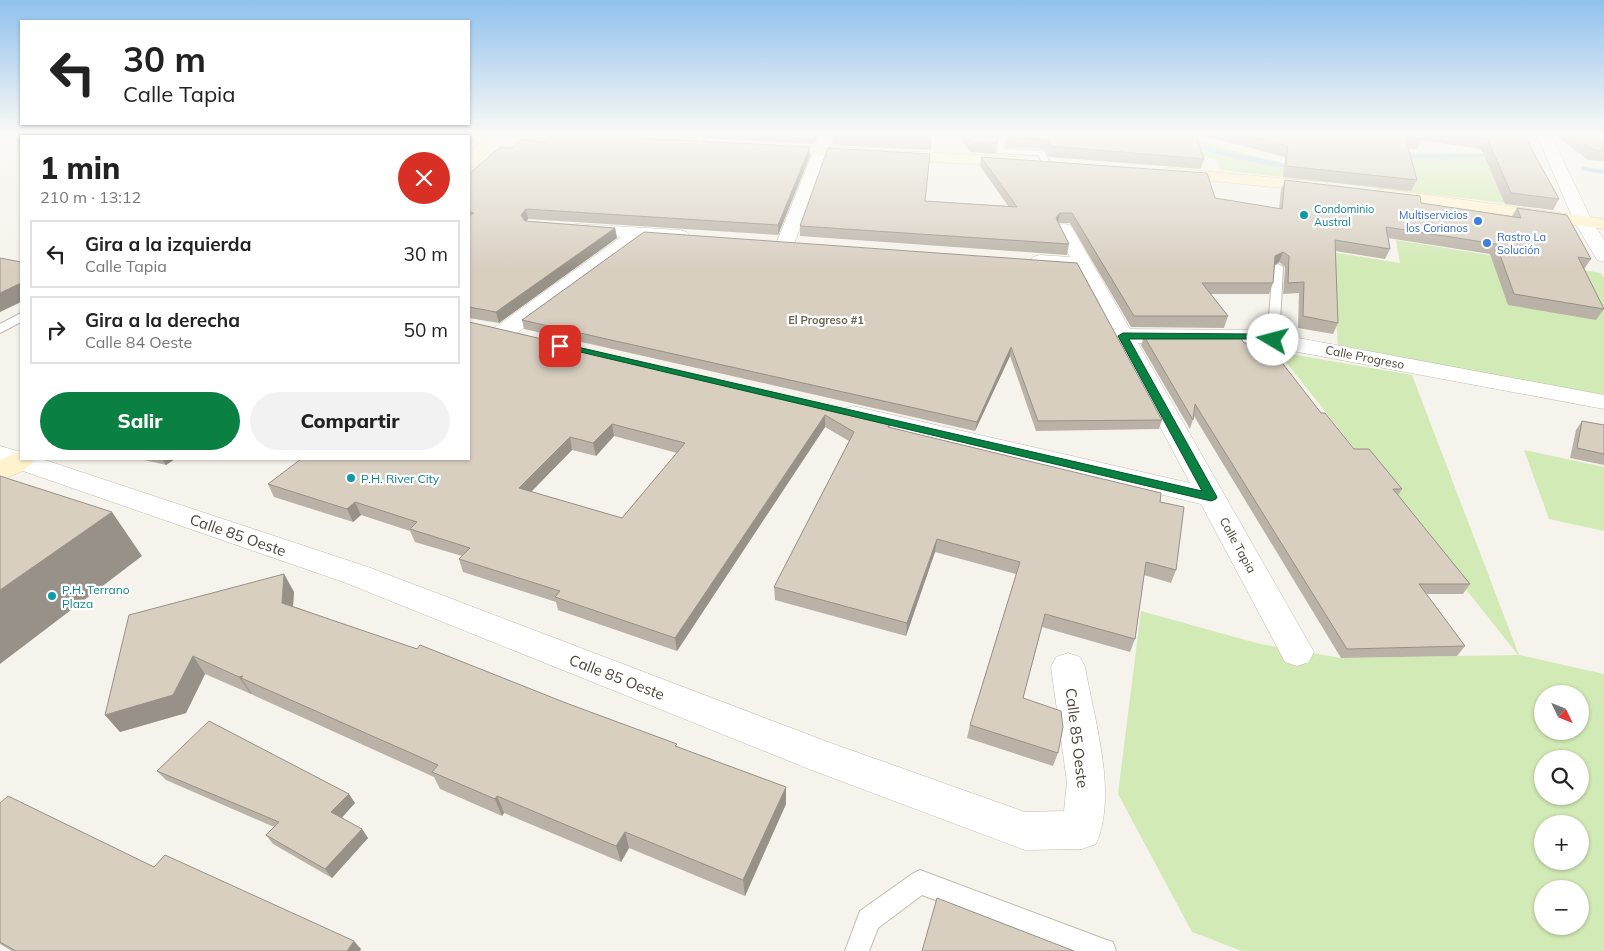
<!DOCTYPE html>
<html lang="es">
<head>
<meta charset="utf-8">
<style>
	:root { --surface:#fff; --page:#f2f2f2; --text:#222; --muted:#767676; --line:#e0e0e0; --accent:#0b8043 }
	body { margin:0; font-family:Mulish,sans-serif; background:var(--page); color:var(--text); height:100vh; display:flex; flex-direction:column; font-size:19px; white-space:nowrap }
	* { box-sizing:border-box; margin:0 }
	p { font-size:16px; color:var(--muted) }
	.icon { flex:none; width:28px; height:28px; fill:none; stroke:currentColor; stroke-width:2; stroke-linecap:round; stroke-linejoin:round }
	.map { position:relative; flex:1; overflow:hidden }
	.side { position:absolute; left:20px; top:135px; width:450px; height:325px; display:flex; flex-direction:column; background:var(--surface); border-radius:0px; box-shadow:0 1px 4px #0004 }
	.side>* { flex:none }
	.banner { position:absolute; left:20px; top:20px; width:450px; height:105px; border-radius:0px; box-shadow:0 1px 4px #0004; background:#fff; color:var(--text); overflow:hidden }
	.needle { width:32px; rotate:133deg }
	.controls { position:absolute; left:1534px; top:685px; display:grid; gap:10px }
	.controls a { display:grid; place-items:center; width:55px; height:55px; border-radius:50%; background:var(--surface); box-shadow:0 1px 4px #0004; font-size:25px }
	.pin { position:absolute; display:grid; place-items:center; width:42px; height:42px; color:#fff; margin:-21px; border-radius:10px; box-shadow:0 2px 8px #0006 }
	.me { position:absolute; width:55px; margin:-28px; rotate:278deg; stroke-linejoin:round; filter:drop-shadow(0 0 4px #0008) }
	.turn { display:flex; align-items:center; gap:18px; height:105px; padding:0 20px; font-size:22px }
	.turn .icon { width:65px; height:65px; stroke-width:2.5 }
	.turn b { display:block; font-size:35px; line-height:42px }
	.round { display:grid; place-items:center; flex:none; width:52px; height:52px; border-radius:26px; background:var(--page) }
	.overview { display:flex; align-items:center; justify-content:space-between; height:85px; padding:0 20px }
	h1 { font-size:30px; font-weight:800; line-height:38px }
	.button { display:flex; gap:10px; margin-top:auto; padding:10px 20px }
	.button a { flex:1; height:58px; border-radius:30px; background:var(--accent); color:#fff; font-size:20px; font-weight:800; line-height:58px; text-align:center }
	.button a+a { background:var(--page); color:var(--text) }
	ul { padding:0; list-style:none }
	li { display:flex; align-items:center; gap:15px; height:68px; margin:0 10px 8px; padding:0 10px; border:2px solid var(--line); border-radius:0px }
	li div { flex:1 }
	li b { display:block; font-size:19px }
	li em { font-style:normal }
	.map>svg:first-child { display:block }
	.green { fill:#d2eab5; fill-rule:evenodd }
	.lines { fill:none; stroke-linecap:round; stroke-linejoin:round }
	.stream { fill:#a9d4f2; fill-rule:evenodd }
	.lane-casing { stroke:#c2bbae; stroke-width:2 }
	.street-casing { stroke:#c2bbae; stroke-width:1 }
	.secondary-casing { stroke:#d6c79b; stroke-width:1 }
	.lane { fill:#fff; fill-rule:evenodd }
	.street { fill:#fff; fill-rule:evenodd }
	.secondary { fill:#fff3cd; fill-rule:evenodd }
	.wall { fill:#bab2a6; fill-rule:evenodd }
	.shaded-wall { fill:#979187 }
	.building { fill:#d8cfc1; stroke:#979187; fill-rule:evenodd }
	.route { fill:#0b8043; stroke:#07532c }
	.culture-dot { fill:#0f9aa8; stroke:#fff; stroke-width:2 }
	.shop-dot { fill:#3f7fe0; stroke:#fff; stroke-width:2 }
	.labels { text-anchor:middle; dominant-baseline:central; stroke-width:4.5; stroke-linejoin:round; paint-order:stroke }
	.far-culture-label { font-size:11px; fill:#0d838f; stroke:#fff; text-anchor:start }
	.far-shop-label { font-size:11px; fill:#366cbe; stroke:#fff; text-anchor:end }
	.far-neighbourhood-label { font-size:11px; font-weight:bold; fill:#6e6250; stroke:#fff }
	.street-label { font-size:12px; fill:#4b4439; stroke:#fff }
	.culture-label { font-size:12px; fill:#0d838f; stroke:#fff; text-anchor:start }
	.near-street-label { font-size:15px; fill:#4b4439; stroke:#fff }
</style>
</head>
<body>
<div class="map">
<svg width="1604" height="951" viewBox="0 0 1604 951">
	<rect width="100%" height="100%" fill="#f6f3ec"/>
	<path class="green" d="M 1126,135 L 1176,135 L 1294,166 L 1384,153 L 1482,153 L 1505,203 L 1220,170 L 1218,160 Z
		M 1396,240 L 1601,273 L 1604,278 L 1604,397 L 1338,348 L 1332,252 L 1400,263 Z
		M 1278,352 L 1412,375 L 1519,655 L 1604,674 L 1604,951 L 1242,951 L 1192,932 L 1118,794 L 1141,611 L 1260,644 L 1341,658 L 1518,655 ZM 1542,694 L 1580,694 L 1580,731 L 1542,731 ZM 1542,759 L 1580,759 L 1580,796 L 1542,796 ZM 1542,824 L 1580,824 L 1580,861 L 1542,861 ZM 1542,889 L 1580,889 L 1580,926 L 1542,926 Z
		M 1524,450 L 1604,467 L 1604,531 L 1549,519 Z"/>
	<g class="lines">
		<path class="stream" d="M 1186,143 L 1300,167 C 1290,173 1201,150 1184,146 L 1184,144 Z
			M 1483,154 L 1486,156 L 1485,157 L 1397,159 L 1394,157 L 1397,155 Z
			M 1583,167 L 1604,170 L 1604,174 L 1581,170 L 1581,168 Z"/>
		<defs>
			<path id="lane" d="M 699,135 L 707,135 L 699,146 L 693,146 L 692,144 Z
				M 998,135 L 1005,137 L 1004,149 L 1044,151 L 1051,164 L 1044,166 L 1038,155 L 997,153 Z
				M 1278,264 L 1283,267 L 1279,340 L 1273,344 L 1267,340 L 1273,267 Z
				M 21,313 L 21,322 L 0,333 L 0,324 Z
				M 920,870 L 1104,939 L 1113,942 L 1116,951 L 1071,951 L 922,895 L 878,928 L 869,951 L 845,951 L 860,911 L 912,874 Z"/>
			<path id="street" d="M 820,135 L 834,135 L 794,244 L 792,248 L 778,248 L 776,244 Z
				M 1537,135 L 1551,135 L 1592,221 L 1604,240 L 1604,262 L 1597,260 L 1574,221 Z
				M 578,224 L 680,230 L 687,232 L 689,236 L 687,240 L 680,242 L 643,239 L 510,338 L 502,340 L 494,338 L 491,333 L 494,328 L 621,237 L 572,233 L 569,229 L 572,225 Z
				M 1064,224 L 1070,225 L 1073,229 L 1130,329 L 1255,330 L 1604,395 L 1604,409 L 1255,344 L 1138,343 L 1314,652 L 1309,662 L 1297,666 L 1285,662 L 1201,504 L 844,419 L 840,414 L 844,409 L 853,406 L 1190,483 L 1076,269 L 1033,265 L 1030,261 L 1033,257 L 1040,255 L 1070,257 L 1055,229 L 1058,225 Z
				M 0,446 L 21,452 L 21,459 L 42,459 L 368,567 L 828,742 L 1025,812 L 1064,811 L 1067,782 L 1051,667 L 1056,657 L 1068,653 L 1080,657 L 1085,667 C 1094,719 1118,794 1096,844 L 1082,849 L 1025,850 L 809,769 L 346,583 L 0,463 Z"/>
			<path id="secondary" d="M 487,135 L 502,135 L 475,166 L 469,168 L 469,154 Z
				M 518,135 L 593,135 L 595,138 L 588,142 L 525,139 Z
				M 773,144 L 1017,157 L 1025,162 L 1017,167 L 768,152 L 765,149 Z
				M 1170,168 L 1321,182 L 1327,183 L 1329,187 L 1327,191 L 1321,192 L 1164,176 L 1162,173 L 1164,170 Z
				M 1384,189 L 1604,219 L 1604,229 L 1378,198 L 1376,194 L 1378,190 Z
				M 21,451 L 21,459 L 35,459 C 29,470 12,476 0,480 L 0,460 Z"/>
		</defs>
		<use href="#lane" class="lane-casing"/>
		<use href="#street" class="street-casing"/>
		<use href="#secondary" class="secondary-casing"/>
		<use href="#lane" class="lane"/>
		<use href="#street" class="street"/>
		<use href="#secondary" class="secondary"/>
	</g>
	<path class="wall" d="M 639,135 L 697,135 L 694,138 Z
		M 707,135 L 818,135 L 814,144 L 707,138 Z
		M 833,135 L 932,135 L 931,150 L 832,145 Z
		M 958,135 L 997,135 L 995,154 L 970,152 Z
		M 1004,135 L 1196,135 L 1204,159 L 1201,169 L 1049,157 L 1044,149 L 1006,147 L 1007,136 Z
		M 1201,135 L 1524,135 L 1559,199 L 1553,210 L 1505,204 L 1481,149 L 1421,140 L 1417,149 L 1408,148 L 1417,180 L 1411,191 L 1283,177 L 1285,157 Z
		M 1556,135 L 1604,135 L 1604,161 L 1588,160 Z
		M 511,148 L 810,156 L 778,235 L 528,219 L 527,221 L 615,228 L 617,238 L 499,323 L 469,318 L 469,174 Z
		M 981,157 L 1215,198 L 1279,209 L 1281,190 L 1285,180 L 1421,203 L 1512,216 L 1517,208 L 1591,259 L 1584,269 L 1604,309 L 1596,320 L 1508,305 L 1490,254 L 1388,238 L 1390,249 L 1385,259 L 1335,251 L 1338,323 L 1333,334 L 1298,328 L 1299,293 L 1283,294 L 1285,267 L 1279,262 L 1275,265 L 1273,283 L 1269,294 L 1211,294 L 1228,316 L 1224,328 L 1131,327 L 1070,223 L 1058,223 L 1069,244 L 1067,255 L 800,236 L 800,226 L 925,201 L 1008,206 L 980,166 Z
		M 1077,263 L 1162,420 L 1159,429 L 1036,431 L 1010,356 L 975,431 L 524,329 L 522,320 Z
		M 469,322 L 890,420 L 890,427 L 1160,502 L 1176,570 L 1171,583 L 1144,575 L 1135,639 L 1130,652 L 1042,627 L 1023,698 L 1058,753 L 1053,766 L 967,738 L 970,725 L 1016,574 L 935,552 L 906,636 L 775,600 L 774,587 L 849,441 L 825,427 L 677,651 L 558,610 L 556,602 L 463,572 L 459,559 L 462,556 L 415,542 L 410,531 L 361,515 L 353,522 L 274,497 L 268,484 L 469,459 ZM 614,436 L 677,453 L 622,518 L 531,492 L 572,450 L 596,456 Z
		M 1144,336 L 1244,343 L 1321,413 L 1354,449 L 1402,489 L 1398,495 L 1470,584 L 1463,594 L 1426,594 L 1465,646 L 1457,656 L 1341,658 L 1194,416 L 1190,429 L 1141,345 Z
		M 1582,421 L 1604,425 L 1604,465 L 1570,458 L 1576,430 Z
		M 140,459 L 175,459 L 166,465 Z
		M 284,574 L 294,592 L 293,606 L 786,787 L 786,804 L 745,896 L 629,848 L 621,862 L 504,813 L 502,816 L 440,789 L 434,777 L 253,695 L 252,694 L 251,694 L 205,674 L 186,713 L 120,732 L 105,715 Z
		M 157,771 L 355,803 L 341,818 L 362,829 L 368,838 L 332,878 L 273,844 L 266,835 L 274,827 L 166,780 Z
		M 0,803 L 154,867 L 361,949 L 360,951 L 12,951 L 0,944 Z"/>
	<path class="shaded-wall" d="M 814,135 L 818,135 L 814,144 Z
		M 810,147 L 810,156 L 778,235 L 778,225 Z
		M 526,209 L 528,219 L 523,225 L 521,215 Z
		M 1060,213 L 1058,223 L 1056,218 Z
		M 615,228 L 617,238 L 499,323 L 496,312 Z
		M 1283,252 L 1279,262 L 1271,267 L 1275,256 Z
		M 21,283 L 21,302 L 0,312 L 0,293 Z
		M 1011,347 L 1010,356 L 975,431 L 977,422 Z
		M 825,415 L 825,427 L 677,651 L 675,638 Z
		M 612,424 L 614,436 L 596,456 L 593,443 Z
		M 570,437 L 572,450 L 522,501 L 519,488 Z
		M 162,459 L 175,459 L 166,465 Z
		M 355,502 L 361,515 L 353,522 L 347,509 Z
		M 112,512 L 142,556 L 0,664 L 0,590 Z
		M 937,539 L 935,552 L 906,636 L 907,623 Z
		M 284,574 L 294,592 L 292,620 L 282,603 Z
		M 193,656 L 205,674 L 186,713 L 120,732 L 105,715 Z
		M 243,676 L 241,678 L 252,694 L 251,694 L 239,677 Z
		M 786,787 L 786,804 L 745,896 L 743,880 Z
		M 349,794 L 355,803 L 338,822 L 331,812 Z
		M 497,796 L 504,813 L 502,816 L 495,799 Z
		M 362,829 L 368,838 L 332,878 L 325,869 Z
		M 625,832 L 629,848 L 621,862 L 616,846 Z
		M 354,941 L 361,949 L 360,951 L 347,951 Z"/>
	<path class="building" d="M 553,135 L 580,135 L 810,147 L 778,225 L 526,209 L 521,215 L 525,221 L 615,228 L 496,312 L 469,307 L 469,216 L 474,213 L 469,212 L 469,174 L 500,147 L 511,148 L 521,140 L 543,142 Z
		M 966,135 L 997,135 L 997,143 L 971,142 Z
		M 1008,135 L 1196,135 L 1204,159 L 1051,146 L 1046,139 L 1008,137 Z
		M 1244,135 L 1421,135 L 1421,139 L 1405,136 L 1417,180 L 1286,166 L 1288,146 Z
		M 1462,135 L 1524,135 L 1559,199 L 1511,193 L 1487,138 Z
		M 1573,135 L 1604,135 L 1604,151 L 1594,150 Z
		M 828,148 L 930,154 L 925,201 L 1017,207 L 981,157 L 1207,173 L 1215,198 L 1282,209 L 1285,180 L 1420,196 L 1421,203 L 1521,218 L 1517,208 L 1567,215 L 1591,259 L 1578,257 L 1604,309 L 1514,294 L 1496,244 L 1386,227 L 1390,249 L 1335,240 L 1338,323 L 1303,316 L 1304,282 L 1288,283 L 1289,256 L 1283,252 L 1275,256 L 1273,283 L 1202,283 L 1228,316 L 1134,316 L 1072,213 L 1060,213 L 1056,218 L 1069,244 L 800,226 Z
		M 644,232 L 1077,263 L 1162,420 L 1038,421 L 1011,347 L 977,422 L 522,320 Z
		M 0,258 L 21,262 L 21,283 L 0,293 Z
		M 469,322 L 890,420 L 888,427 L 1161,493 L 1160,502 L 1184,507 L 1176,570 L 1146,562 L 1135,639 L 1045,614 L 1023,698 L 1061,711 L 1063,727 L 1058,753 L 970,725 L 1020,562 L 937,539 L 907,623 L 774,587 L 854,432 L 825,415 L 675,638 L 555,597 L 560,591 L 459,559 L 470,548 L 410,529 L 417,522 L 355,502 L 347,509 L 268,484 L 301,459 L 469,459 ZM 612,424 L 685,443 L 622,518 L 519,488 L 570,437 L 593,443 Z
		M 1144,336 L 1240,337 L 1244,343 L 1266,342 L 1321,413 L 1325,413 L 1354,449 L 1369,449 L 1402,489 L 1393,489 L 1470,584 L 1419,584 L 1465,646 L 1347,649 L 1195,404 L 1193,420 Z
		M 1582,421 L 1604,425 L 1604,454 L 1577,448 Z
		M 0,476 L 112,512 L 0,590 Z
		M 284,574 L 282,603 L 417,649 L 420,645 L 566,703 L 677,744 L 675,746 L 786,787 L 743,880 L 625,832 L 616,846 L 497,796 L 495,799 L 432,772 L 438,765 L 241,678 L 243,676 L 239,677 L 193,656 L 173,695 L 105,715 L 129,615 Z
		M 209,721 L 349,794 L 331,812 L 362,829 L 325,869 L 266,835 L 279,822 L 157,771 Z
		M 8,796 L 154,867 L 165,855 L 354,941 L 347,951 L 16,951 L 0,942 L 0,803 Z
		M 937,898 L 1074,951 L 922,951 Z"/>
	<linearGradient id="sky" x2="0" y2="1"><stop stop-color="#8fc1ec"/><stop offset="0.5" stop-color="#fbfaf6"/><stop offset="1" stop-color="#fbfaf6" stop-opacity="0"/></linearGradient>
	<rect width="1604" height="268" fill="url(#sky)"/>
	<path class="route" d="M 1123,333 L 1255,334 L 1278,340 L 1273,343 L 1255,339 L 1129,339 L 1217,497 L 1216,499 L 1211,501 L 555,346 L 560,343 L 1202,491 L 1118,336 Z"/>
	<g class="culture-dot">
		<circle cx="1304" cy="215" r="5"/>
		<circle cx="351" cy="478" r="5"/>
		<circle cx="52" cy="596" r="5"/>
	</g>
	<g class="shop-dot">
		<circle cx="1478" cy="221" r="5"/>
		<circle cx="1487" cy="243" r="5"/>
	</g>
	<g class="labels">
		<g class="far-culture-label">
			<text x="1314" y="209">Condominio<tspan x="1314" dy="13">Austral</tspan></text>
		</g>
		<g class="far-shop-label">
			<text x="1468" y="215">Multiservicios<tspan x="1468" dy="13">los Corianos</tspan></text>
			<text x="1497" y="237" text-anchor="start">Rastro La<tspan x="1497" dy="13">Solución</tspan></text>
		</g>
		<g class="far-neighbourhood-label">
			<text x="826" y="320">El Progreso #1</text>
		</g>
		<g class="street-label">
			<text transform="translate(1365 357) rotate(11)">Calle Progreso</text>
			<text transform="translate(1238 545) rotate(61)">Calle Tapia</text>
		</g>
		<g class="culture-label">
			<text x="361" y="478">P.H. River City</text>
			<text x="62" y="589">P.H. Terrano<tspan x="62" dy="14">Plaza</tspan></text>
		</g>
		<g class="near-street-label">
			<text transform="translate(238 535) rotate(19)">Calle 85 Oeste</text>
			<text transform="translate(617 677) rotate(21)">Calle 85 Oeste</text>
			<text transform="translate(1077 738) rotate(83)">Calle 85 Oeste</text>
		</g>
	</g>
</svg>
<div class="controls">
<a><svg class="needle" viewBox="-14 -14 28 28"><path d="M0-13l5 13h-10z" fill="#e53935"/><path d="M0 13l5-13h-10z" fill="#767676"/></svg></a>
<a><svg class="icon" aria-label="search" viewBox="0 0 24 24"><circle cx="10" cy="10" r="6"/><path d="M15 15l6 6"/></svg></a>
<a>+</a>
<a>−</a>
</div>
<div class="pin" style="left:560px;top:346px;background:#d93025"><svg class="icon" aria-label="arrive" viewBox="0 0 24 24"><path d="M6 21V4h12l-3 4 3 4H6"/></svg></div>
<svg class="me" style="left:1273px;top:340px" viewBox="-20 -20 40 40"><circle r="19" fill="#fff"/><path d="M0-13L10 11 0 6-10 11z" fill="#0b8043"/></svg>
<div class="banner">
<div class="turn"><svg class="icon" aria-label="left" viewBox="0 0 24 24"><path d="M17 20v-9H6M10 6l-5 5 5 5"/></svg><div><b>30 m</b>Calle Tapia</div></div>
</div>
<section class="side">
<div class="overview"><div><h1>1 min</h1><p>210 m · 13:12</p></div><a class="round" style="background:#d93025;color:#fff"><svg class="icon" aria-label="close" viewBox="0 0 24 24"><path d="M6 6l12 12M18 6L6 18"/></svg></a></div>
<ul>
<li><svg class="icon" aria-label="left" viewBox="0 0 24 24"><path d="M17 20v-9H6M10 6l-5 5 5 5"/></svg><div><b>Gira a la izquierda</b><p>Calle Tapia</p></div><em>30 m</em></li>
<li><svg class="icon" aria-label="right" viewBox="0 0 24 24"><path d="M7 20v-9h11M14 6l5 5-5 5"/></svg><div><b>Gira a la derecha</b><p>Calle 84 Oeste</p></div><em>50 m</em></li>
</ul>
<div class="button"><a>Salir</a><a>Compartir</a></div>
</section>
</div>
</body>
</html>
